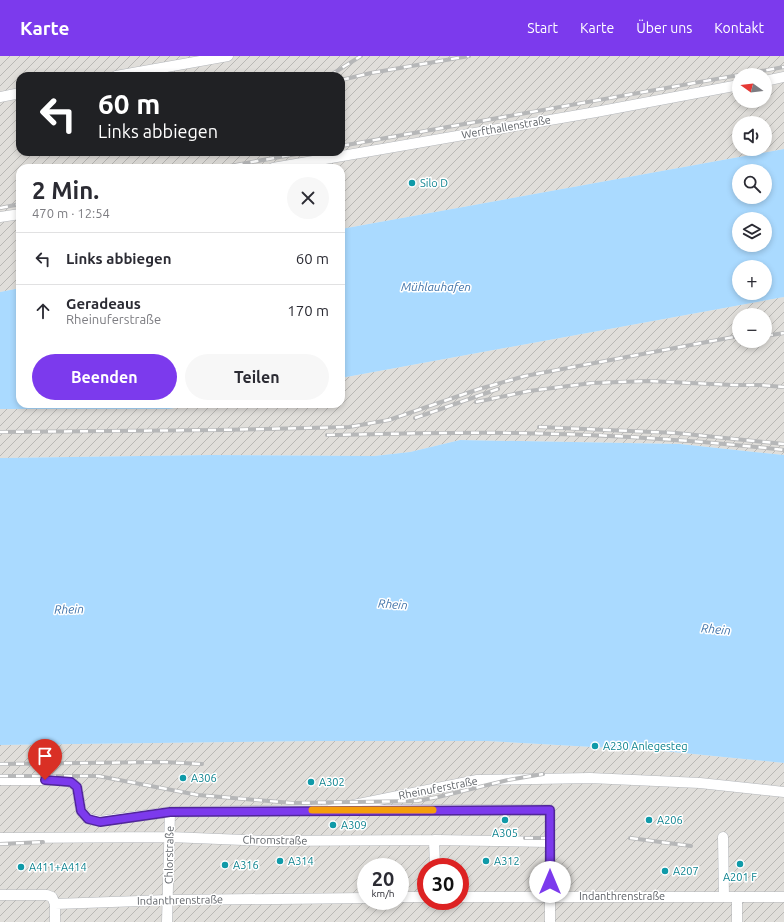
<!DOCTYPE html>
<html lang="de">
<head>
<meta charset="utf-8">
<style>
	:root { --surface:#fff; --page:#f7f7f7; --text:#2b2b33; --muted:#7c7c81; --line:#e1e1e2; --accent:#7c3aed }
	body { margin:0; font-family:Ubuntu,sans-serif; background:var(--page); color:var(--text); height:100vh; display:flex; flex-direction:column; font-size:15px; white-space:nowrap }
	* { box-sizing:border-box; margin:0 }
	p { font-size:13px; color:var(--muted) }
	.icon { flex:none; width:22px; height:22px; fill:none; stroke:currentColor; stroke-width:2; stroke-linecap:round; stroke-linejoin:round }
	.map { position:relative; flex:1; overflow:hidden }
	.details { position:absolute; left:16px; top:108px; width:329px; height:244px; display:flex; flex-direction:column; background:var(--surface); border-radius:12px; box-shadow:0 2px 6px #0003 }
	.details>* { flex:none }
	.hud { position:absolute; left:16px; top:16px; width:329px; height:84px; border-radius:12px; box-shadow:0 2px 6px #0003; background:#202124; color:#fff; overflow:hidden }
	.needle { width:26px; rotate:285deg }
	.fabs { position:absolute; left:732px; top:12px; display:grid; gap:8px }
	.fabs a { display:grid; place-items:center; width:40px; height:40px; border-radius:50%; background:var(--surface); box-shadow:0 2px 6px #0003; font-size:20px }
	.speed { position:absolute; left:357px; top:802px; display:flex; gap:8px; font-size:20px; font-weight:700; text-align:center }
	.speed>* { display:grid; place-content:center; width:52px; height:52px; border-radius:50%; background:var(--surface); box-shadow:0 2px 6px #0003; line-height:1 }
	.speed small { font-size:10px; font-weight:400 }
	.speed .limit { border:6px solid #d22; background:#fff; color:#111 }
	.pin { position:absolute; display:grid; place-items:center; width:34px; height:34px; color:#fff; margin:-41px -17px; border-radius:50% 50% 50% 0; rotate:-45deg; box-shadow:0 0 4px #0007 }
	.pin .icon { rotate:45deg }
	.me { position:absolute; width:44px; margin:-22px; rotate:0deg; stroke-linejoin:round; filter:drop-shadow(0 0 3px #0008) }
	.turn { display:flex; align-items:center; gap:14px; height:84px; padding:0 16px; font-size:18px }
	.turn .icon { width:52px; height:52px; stroke-width:2.5 }
	.turn b { display:block; font-size:28px; line-height:34px }
	.round { display:grid; place-items:center; flex:none; width:42px; height:42px; border-radius:21px; background:var(--page) }
	.headline { display:flex; align-items:center; justify-content:space-between; height:68px; padding:0 16px }
	h1 { font-size:24px; font-weight:600; line-height:30px }
	.cta { display:flex; gap:8px; margin-top:auto; padding:8px 16px }
	.cta a { flex:1; height:46px; border-radius:24px; background:var(--accent); color:#fff; font-size:16px; font-weight:600; line-height:46px; text-align:center }
	.cta a+a { background:var(--page); color:var(--text) }
	ul { padding:0; list-style:none }
	li { display:flex; align-items:center; gap:12px; height:52px; padding:0 16px; border-top:1px solid var(--line) }
	li div { flex:1 }
	li b { display:block; font-size:15px }
	li em { font-style:normal }
	header { display:flex; align-items:center; gap:24px; box-sizing:border-box; height:56px; padding:0 20px; background:var(--accent); color:#fff }
	header strong { font-size:19px }
	nav { display:flex; gap:22px; margin-inline-start:auto; font-size:14px }
	.map>svg:first-child { display:block }
	.industrial { fill:url(#industrial-furrows); fill-rule:evenodd }
	.water { fill:#aadaff; fill-rule:evenodd }
	.lines { fill:none; stroke-linecap:round; stroke-linejoin:round }
	.minor-casing { stroke:#b5b8bc; stroke-width:11 }
	.minor { stroke:#fff; stroke-width:10 }
	.rail-casing { stroke:#b6b7b8; stroke-width:4 }
	.rail { stroke:#fff; stroke-width:2.5; stroke-dasharray:8; stroke-linecap:butt }
	.route-casing { stroke:#51269a; stroke-width:10 }
	.route { stroke:#7c3aed; stroke-width:7 }
	.slow { stroke:#f59e0b; stroke-width:7 }
	.culture-dot { fill:#0f9aa8; stroke:#fff; stroke-width:1.5 }
	.labels { text-anchor:middle; dominant-baseline:central; stroke-width:3; stroke-linejoin:round; paint-order:stroke }
	.street-label { font-size:11px; fill:#5f6368; stroke:#fff }
	.culture-label { font-size:11px; fill:#0d838f; stroke:#fff; text-anchor:start }
	.water-label { font-size:12px; font-style:italic; fill:#4174aa; stroke:#fff }
</style>
</head>
<body>
<header>
<strong>Karte</strong>
<nav><a>Start</a><a>Karte</a><a>Über uns</a><a>Kontakt</a></nav>
</header>
<div class="map">
<svg width="784" height="866" viewBox="0 0 784 866">
	<defs>
		<pattern id="industrial-furrows" width="10" height="10" patternUnits="userSpaceOnUse"><rect width="10" height="10" fill="#e0deda"/><path d="M-1 1l2-2M0 10L10 0M9 11l2-2" fill="none" stroke="#b9b8b5"/></pattern>
	</defs>
	<rect width="100%" height="100%" fill="#f1efe8"/>
	<path class="industrial" d="M 0,0 L 784,0 L 784,93 L 341,173 L 341,112 L 20,112 L 20,232 L 0,236 ZM 739,19 L 765,19 L 765,45 L 739,45 ZM 20,20 L 341,20 L 341,96 L 20,96 ZM 739,67 L 765,67 L 765,93 L 739,93 Z
		M 784,241 L 784,399 L 680,388 L 460,384 L 410,396 L 374,400 L 211,399 L 0,402 L 0,353 L 169,353 L 197,348 L 341,348 L 341,322 ZM 739,259 L 765,259 L 765,285 L 739,285 Z
		M 316,685 L 487,685 L 663,695 L 784,707 L 784,866 L 0,866 L 0,689 ZM 366,811 L 400,811 L 400,845 L 366,845 ZM 426,811 L 460,811 L 460,845 L 426,845 Z"/>
	<path class="water" d="M 784,93 L 784,241 L 341,322 L 341,173 ZM 739,115 L 765,115 L 765,141 L 739,141 ZM 739,163 L 765,163 L 765,189 L 739,189 ZM 739,211 L 765,211 L 765,237 L 739,237 Z
		M 20,232 L 20,348 L 197,348 L 169,353 L 0,353 L 0,236 Z
		M 460,384 L 680,388 L 784,399 L 784,707 L 663,695 L 487,685 L 316,685 L 0,689 L 0,402 L 211,399 L 374,400 L 410,396 Z"/>
	<g class="lines">
		<defs>
			<path id="minor" d="M 116,20 L 228,0
				M 765,25 L 784,21
				M 0,41 L 20,37
				M 273,112 L 596,56 L 739,29
				M 0,161 L 20,158
				M 0,724 L 60,724 L 71,726 L 77,731 L 81,755 L 89,763 L 100,765 L 170,756 L 329,754 L 477,724 L 590,722 L 700,727 L 784,736
				M 351,754 L 550,754 L 550,866
				M 723,781 L 724,841
				M 0,782 L 170,781 L 267,785 L 434,784 L 550,786
				M 434,784 L 435,811
				M 0,839 L 47,839 L 52,841 L 55,848 L 55,866
				M 400,841 L 426,841
				M 460,841 L 784,841
				M 737,841 L 737,866
				M 55,848 L 168,844 L 366,842
				M 167,866 L 170,756"/>
		</defs>
		<use href="#minor" class="minor-casing"/>
		<use href="#minor" class="minor"/>
		<defs>
			<path id="rail" d="M 329,20 L 361,0
				M 341,24 L 371,17 L 469,0
				M 341,90 L 784,11
				M 219,112 L 307,96
				M 0,152 L 20,148
				M 765,280 L 784,277
				M 476,346 L 529,335 L 592,327 L 648,325 L 733,329 L 760,329 L 784,331
				M 415,362 L 498,333
				M 539,371 L 676,377 L 784,388
				M 0,376 L 218,374 L 349,371 L 389,364 L 479,333 L 525,320 L 739,280
				M 327,379 C 389,378 452,376 515,377 C 605,378 695,384 784,394
				M 0,708 L 163,706 L 202,708
				M 0,720 L 98,720 L 198,739 L 292,747 L 417,745 L 438,741 L 508,724 L 543,718
				M 525,782 L 550,782
				M 630,782 L 691,790
				M 0,788 L 43,786"/>
		</defs>
		<use href="#rail" class="rail-casing"/>
		<use href="#rail" class="rail"/>
	</g>
	<g class="lines">
		<defs>
			<path id="route" d="M 45,724 L 71,726 L 77,731 L 81,755 L 88,763 L 100,766 L 170,756 L 550,754 L 550,826"/>
		</defs>
		<use href="#route" class="route-casing"/>
		<use href="#route" class="route"/>
		<path class="slow" d="M 312,754 L 433,754"/>
	</g>
	<g class="culture-dot">
		<circle cx="412" cy="127" r="4"/>
		<circle cx="595" cy="690" r="4"/>
		<circle cx="183" cy="722" r="4"/>
		<circle cx="311" cy="726" r="4"/>
		<circle cx="505" cy="764" r="4"/>
		<circle cx="649" cy="764" r="4"/>
		<circle cx="333" cy="769" r="4"/>
		<circle cx="280" cy="805" r="4"/>
		<circle cx="486" cy="805" r="4"/>
		<circle cx="740" cy="808" r="4"/>
		<circle cx="225" cy="809" r="4"/>
		<circle cx="21" cy="811" r="4"/>
		<circle cx="665" cy="815" r="4"/>
	</g>
	<g class="labels">
		<g class="street-label">
			<text transform="translate(506 71) rotate(-10)">Werfthallenstraße</text>
			<text transform="translate(438 732) rotate(-11)">Rheinuferstraße</text>
			<text transform="translate(275 784) rotate(1)">Chromstraße</text>
			<text transform="translate(169 799) rotate(-89)">Chlorstraße</text>
			<text x="622" y="840">Indanthrenstraße</text>
			<text transform="translate(180 844) rotate(-1)">Indanthrenstraße</text>
		</g>
		<g class="culture-label">
			<text x="420" y="127">Silo D</text>
			<text x="603" y="690">A230 Anlegesteg</text>
			<text x="191" y="722">A306</text>
			<text x="319" y="726">A302</text>
			<text x="657" y="764">A206</text>
			<text x="341" y="769">A309</text>
			<text x="505" y="777" text-anchor="middle">A305</text>
			<text x="288" y="805">A314</text>
			<text x="494" y="805">A312</text>
			<text x="233" y="809">A316</text>
			<text x="29" y="811">A411+A414</text>
			<text x="673" y="815">A207</text>
			<text x="740" y="821" text-anchor="middle">A201 F</text>
		</g>
		<g class="water-label">
			<text x="436" y="230">Mühlauhafen</text>
			<text transform="translate(393 548) rotate(4)">Rhein</text>
			<text transform="translate(69 553) rotate(-1)">Rhein</text>
			<text transform="translate(716 573) rotate(5)">Rhein</text>
		</g>
	</g>
</svg>
<div class="fabs">
<a><svg class="needle" viewBox="-14 -14 28 28"><path d="M0-13l5 13h-10z" fill="#e53935"/><path d="M0 13l5-13h-10z" fill="#7c7c81"/></svg></a>
<a><svg class="icon" aria-label="sound" viewBox="0 0 24 24"><path d="M4 9h4l5-4v14l-5-4H4zM17 9q2 3 0 6"/></svg></a>
<a><svg class="icon" aria-label="search" viewBox="0 0 24 24"><circle cx="10" cy="10" r="6"/><path d="M15 15l6 6"/></svg></a>
<a><svg class="icon" aria-label="layers" viewBox="0 0 24 24"><path d="M12 4l9 5-9 5-9-5zM3 14l9 5 9-5"/></svg></a>
<a>+</a>
<a>−</a>
</div>
<div class="speed"><div>20<small>km/h</small></div><div class="limit">30</div></div>
<div class="pin" style="left:45px;top:724px;background:#d93025"><svg class="icon" aria-label="arrive" viewBox="0 0 24 24"><path d="M6 21V4h12l-3 4 3 4H6"/></svg></div>
<svg class="me" style="left:550px;top:826px" viewBox="-20 -20 40 40"><circle r="19" fill="#fff"/><path d="M0-13L10 11 0 6-10 11z" fill="#7c3aed"/></svg>
<div class="hud">
<div class="turn"><svg class="icon" aria-label="left" viewBox="0 0 24 24"><path d="M17 20v-9H6M10 6l-5 5 5 5"/></svg><div><b>60 m</b>Links abbiegen</div></div>
</div>
<section class="details">
<div class="headline"><div><h1>2 Min.</h1><p>470 m · 12:54</p></div><a class="round"><svg class="icon" aria-label="close" viewBox="0 0 24 24"><path d="M6 6l12 12M18 6L6 18"/></svg></a></div>
<ul>
<li><svg class="icon" aria-label="left" viewBox="0 0 24 24"><path d="M17 20v-9H6M10 6l-5 5 5 5"/></svg><div><b>Links abbiegen</b></div><em>60 m</em></li>
<li><svg class="icon" aria-label="ahead" viewBox="0 0 24 24"><path d="M12 20V5M6 11l6-6 6 6"/></svg><div><b>Geradeaus</b><p>Rheinuferstraße</p></div><em>170 m</em></li>
</ul>
<div class="cta"><a>Beenden</a><a>Teilen</a></div>
</section>
</div>
</body>
</html>
